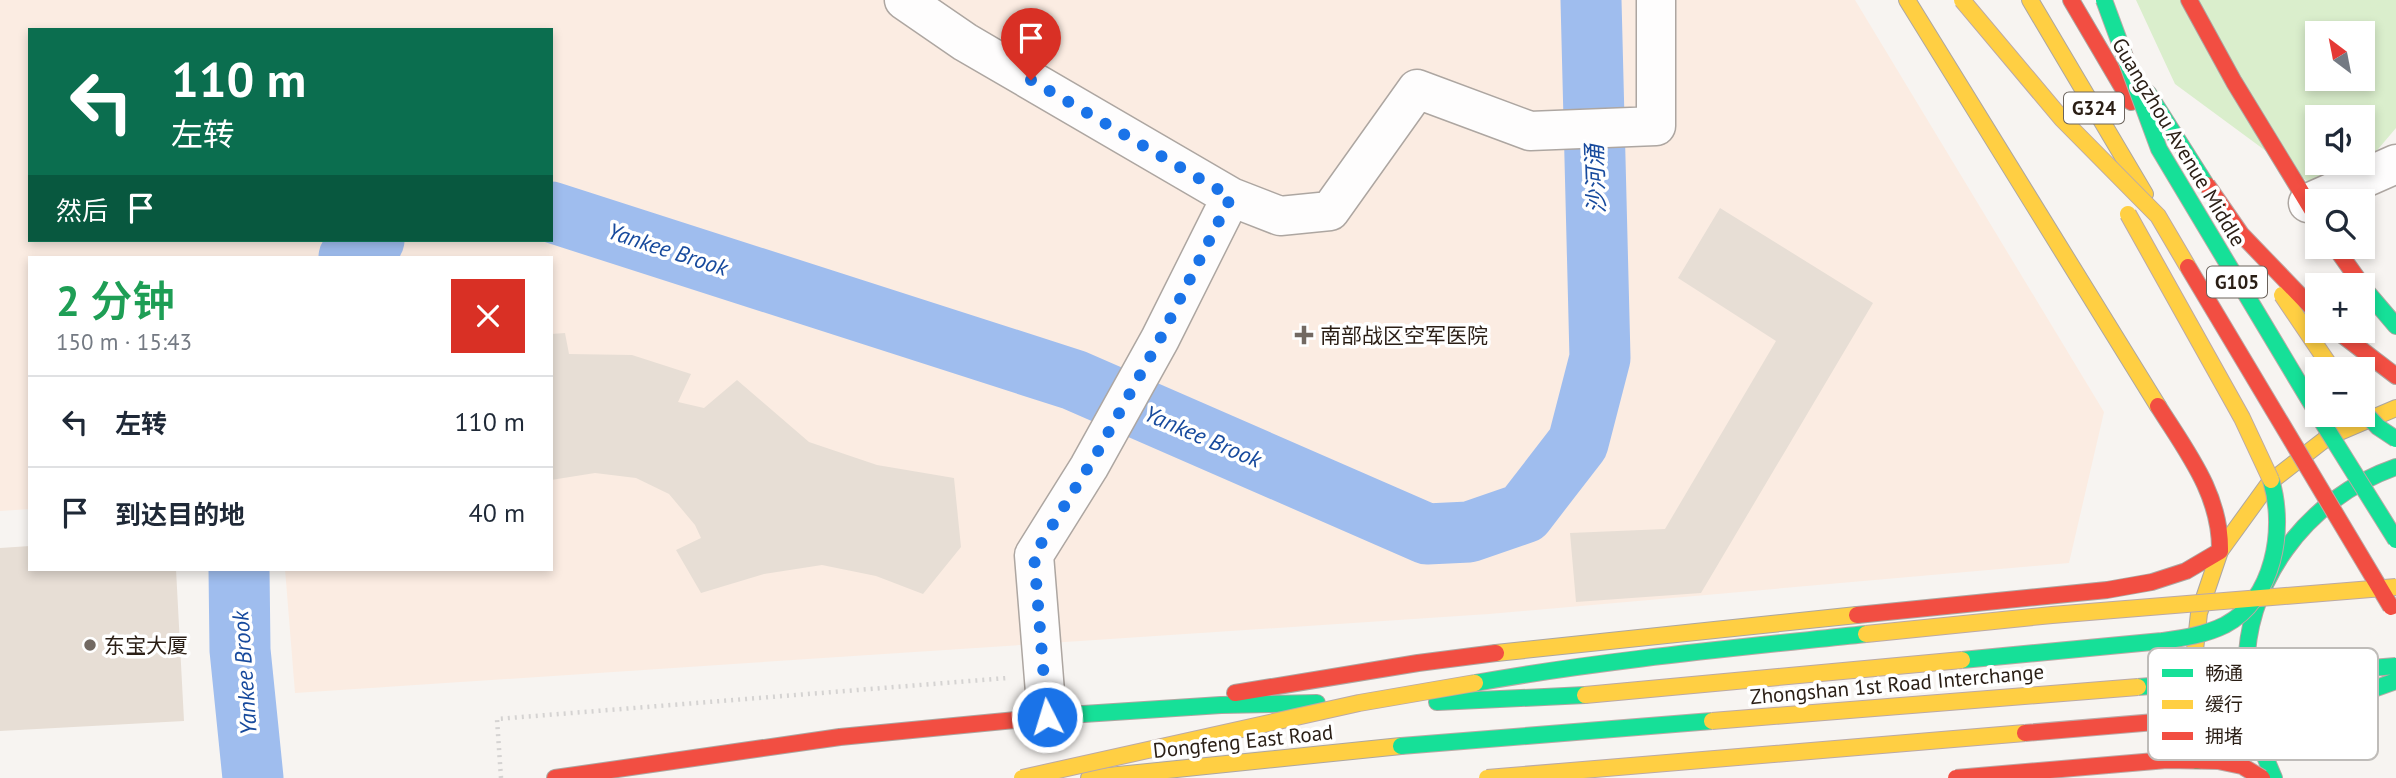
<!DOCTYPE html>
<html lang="zh">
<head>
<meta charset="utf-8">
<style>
	:root { --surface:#fff; --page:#f6f6f7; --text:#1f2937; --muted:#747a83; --line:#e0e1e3 }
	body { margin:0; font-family:"PT Sans","Noto Sans SC",sans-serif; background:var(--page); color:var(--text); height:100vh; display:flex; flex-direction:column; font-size:26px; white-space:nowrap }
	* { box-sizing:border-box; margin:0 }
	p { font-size:23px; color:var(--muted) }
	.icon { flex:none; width:38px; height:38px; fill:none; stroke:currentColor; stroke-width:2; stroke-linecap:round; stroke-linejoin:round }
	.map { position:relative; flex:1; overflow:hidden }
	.drawer { position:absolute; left:28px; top:256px; width:525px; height:315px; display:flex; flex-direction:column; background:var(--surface); border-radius:0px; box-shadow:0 4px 10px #0003 }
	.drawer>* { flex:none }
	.banner { position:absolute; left:28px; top:28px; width:525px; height:214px; border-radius:0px; box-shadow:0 4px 10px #0003; background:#0b6e4f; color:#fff; overflow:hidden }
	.needle { width:46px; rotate:328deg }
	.fabs { position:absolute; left:2305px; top:21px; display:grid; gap:14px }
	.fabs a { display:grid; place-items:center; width:70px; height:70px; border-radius:0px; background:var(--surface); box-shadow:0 4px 10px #0003; font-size:35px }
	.pin { position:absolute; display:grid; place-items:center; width:60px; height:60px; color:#fff; margin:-72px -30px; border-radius:50% 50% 50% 0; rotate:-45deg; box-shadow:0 0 7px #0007 }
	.pin .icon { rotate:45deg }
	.me { position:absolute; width:77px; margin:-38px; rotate:355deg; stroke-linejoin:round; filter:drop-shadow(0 0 5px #0008) }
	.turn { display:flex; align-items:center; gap:24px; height:147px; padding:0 28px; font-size:32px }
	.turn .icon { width:91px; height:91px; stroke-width:2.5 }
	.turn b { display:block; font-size:49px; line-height:60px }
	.then { display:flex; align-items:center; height:66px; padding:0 28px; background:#0003; gap:14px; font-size:26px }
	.round { display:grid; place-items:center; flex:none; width:74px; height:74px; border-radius:0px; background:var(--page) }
	.summary { display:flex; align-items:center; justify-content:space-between; height:119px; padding:0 28px }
	h1 { font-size:42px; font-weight:600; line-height:52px; color:#1e9e55 }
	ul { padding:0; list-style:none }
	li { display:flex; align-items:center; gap:21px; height:91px; padding:0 28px; border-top:2px solid var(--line) }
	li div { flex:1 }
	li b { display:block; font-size:26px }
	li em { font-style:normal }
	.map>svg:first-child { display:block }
	.built { fill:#fbece2; fill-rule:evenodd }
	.green { fill:#daeecc; fill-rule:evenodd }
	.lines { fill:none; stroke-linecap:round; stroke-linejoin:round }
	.river { stroke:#9fbdee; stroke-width:61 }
	.building { fill:#e7ded5 }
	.street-casing { stroke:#ada6a1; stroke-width:41 }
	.fast-casing { stroke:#ada6a1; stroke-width:18 }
	.slow-casing { stroke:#ada6a1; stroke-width:18 }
	.jam-casing { stroke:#ada6a1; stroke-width:18 }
	.path { stroke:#d5d3d2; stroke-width:4.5; stroke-dasharray:2 5; stroke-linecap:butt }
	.street { stroke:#fefdfd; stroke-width:38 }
	.fast { stroke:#16e098; stroke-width:16 }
	.slow { stroke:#ffcf43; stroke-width:16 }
	.jam { stroke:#f24e42; stroke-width:16 }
	.fast-bridge-casing { stroke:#bba9a6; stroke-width:18; stroke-linecap:butt }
	.slow-bridge-casing { stroke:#bba9a6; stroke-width:18; stroke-linecap:butt }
	.jam-bridge-casing { stroke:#bba9a6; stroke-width:18; stroke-linecap:butt }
	.fast-bridge { stroke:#16e098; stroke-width:16 }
	.slow-bridge { stroke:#ffcf43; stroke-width:16 }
	.jam-bridge { stroke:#f24e42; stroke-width:16 }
	.route { stroke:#1a73e8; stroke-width:12; stroke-dasharray:0 21.6 }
	.poi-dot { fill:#726962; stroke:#fff; stroke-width:2.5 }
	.labels { text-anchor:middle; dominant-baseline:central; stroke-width:7; stroke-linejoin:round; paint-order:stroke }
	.shield { fill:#fff; stroke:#6a625b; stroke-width:2 }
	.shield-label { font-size:19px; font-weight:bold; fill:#2a1e15 }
	.street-label { font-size:21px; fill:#2a1e15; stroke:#fff }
	.poi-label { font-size:21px; fill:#2a1e15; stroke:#fff; text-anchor:start }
	.water-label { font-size:23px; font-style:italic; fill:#174a9d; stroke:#fff }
	.key { fill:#fff; stroke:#bfbcb9; stroke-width:2 }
	.key-label { font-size:19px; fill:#2a1e15 }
</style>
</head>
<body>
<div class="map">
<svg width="2396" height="778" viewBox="0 0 2396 778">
	<rect width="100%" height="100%" fill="#f7f4f1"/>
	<path class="built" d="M 0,0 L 1855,0 L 2104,412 L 2069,563 L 1489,614 L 295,693 L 285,569 L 551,569 L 551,257 L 30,257 L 30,509 L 0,511 ZM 30,30 L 551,30 L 551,240 L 30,240 Z"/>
	<path class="green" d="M 2136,0 L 2396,0 L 2396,128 L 2334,201 L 2175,84 ZM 2317,33 L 2362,33 L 2362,79 L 2317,79 ZM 2317,117 L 2362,117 L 2362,163 L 2317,163 Z"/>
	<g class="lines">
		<path class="river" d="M 551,212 L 1074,380 L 1427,534 L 1469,532 L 1524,513 L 1578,443 L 1600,358 L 1591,0
			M 349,257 L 374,240
			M 239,569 L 240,650 L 253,778"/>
	</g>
	<path class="building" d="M 1720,208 L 1873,303 L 1701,593 L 1576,602 L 1570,533 L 1665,529 L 1776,341 L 1678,278 Z
		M 565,333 L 569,354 L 632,355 L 691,374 L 678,402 L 704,408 L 737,380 L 809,442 L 877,465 L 954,478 L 961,547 L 923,594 L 876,576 L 822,565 L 764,574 L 701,593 L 676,550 L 701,538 L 695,525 L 669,494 L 636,478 L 595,473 L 551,480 L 551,334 Z
		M 30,546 L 30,569 L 176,569 L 184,721 L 0,731 L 0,548 Z"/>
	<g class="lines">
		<defs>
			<path id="street" d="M 904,0 L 965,42 L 1231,197 L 1280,216 L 1330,211 L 1417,89 L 1530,131 L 1656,126 L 1656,0
				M 2308,203 L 2396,164
				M 1047,717 L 1034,555 L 1089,467 L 1160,339 L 1231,197"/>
			<path id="fast" d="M 2148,93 L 2205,183
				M 2362,286 L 2396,326
				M 1437,702 L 1585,695
				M 1068,715 L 1221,705 L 1317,703
				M 2274,778 C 2260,746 2249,715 2247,680 C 2240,585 2308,497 2396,467"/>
			<path id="slow" d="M 1907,0 L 2158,406
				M 2030,0 L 2145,194
				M 1496,653 L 1857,615
				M 2196,716 L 2191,687 L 2199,613 L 2220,551 L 2270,482 L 2328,437 L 2396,408
				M 1089,778 L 1401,746"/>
			<path id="jam" d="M 2071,0 L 2131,102
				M 2189,0 L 2234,82 L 2317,218
				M 2335,247 L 2362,285
				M 2337,331 L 2396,376
				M 2158,406 C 2187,452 2221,495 2220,551
				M 1857,615 L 2107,590 L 2152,582 L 2186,571 L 2220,551
				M 1235,693 L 1418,663 L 1496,653
				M 555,778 L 840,737 L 1068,715"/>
		</defs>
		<use href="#street" class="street-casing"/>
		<use href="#fast" class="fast-casing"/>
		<use href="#slow" class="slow-casing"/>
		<use href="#jam" class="jam-casing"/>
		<path class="path" d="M 501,778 L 497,719 L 1007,678"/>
		<use href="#street" class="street"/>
		<use href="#fast" class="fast"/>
		<use href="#slow" class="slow"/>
		<use href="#jam" class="jam"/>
		<defs>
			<path id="fast-bridge" d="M 2104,0 L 2159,149 L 2317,413
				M 2362,410 L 2378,427 L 2396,439
				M 2318,415 L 2396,540
				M 1962,660 L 2162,641 C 2183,638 2205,635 2225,625 C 2274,599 2286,529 2271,480
				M 1475,683 C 1605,660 1735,648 1866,634
				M 2138,687 L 2396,666
				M 1401,746 L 1712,721
				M 2197,761 L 2295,717 L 2396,681"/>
			<path id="slow-bridge" d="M 1962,0 L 2062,119 L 2158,216 L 2188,267
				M 2128,214 L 2242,418 L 2271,480
				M 2282,295 L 2332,369
				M 1866,634 L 2052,615 L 2396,587
				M 1585,695 L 1962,660
				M 1712,721 L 2138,687
				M 1022,778 L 1359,703 L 1475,683
				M 1487,778 L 2025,733"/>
			<path id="jam-bridge" d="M 2207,185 L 2241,234 L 2317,313
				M 2188,267 L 2391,607
				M 2025,733 L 2308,709
				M 1956,778 L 2167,760 L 2218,761 L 2242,766 L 2262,778"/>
		</defs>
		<use href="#fast-bridge" class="fast-bridge-casing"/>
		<use href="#slow-bridge" class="slow-bridge-casing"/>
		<use href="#jam-bridge" class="jam-bridge-casing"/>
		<use href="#fast-bridge" class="fast-bridge"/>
		<use href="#slow-bridge" class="slow-bridge"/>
		<use href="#jam-bridge" class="jam-bridge"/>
	</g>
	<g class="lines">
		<path class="route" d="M 1031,80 L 1231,197 L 1160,339 L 1097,453 L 1034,555 L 1047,717"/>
	</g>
	<g class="poi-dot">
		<path d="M1300.5 324.5h7v7h7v7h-7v7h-7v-7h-7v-7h7z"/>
		<circle cx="90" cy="645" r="7"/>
	</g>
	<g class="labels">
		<g class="shield">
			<rect x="2064" y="92.5" width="60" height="31" rx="5"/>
			<rect x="2207" y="266.5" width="60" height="31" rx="5"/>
		</g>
		<g class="shield-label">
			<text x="2094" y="108">G324</text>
			<text x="2237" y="282">G105</text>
		</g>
		<g class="street-label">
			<text transform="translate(2179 142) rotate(59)">Guangzhou Avenue Middle</text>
			<text transform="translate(1897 684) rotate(-5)">Zhongshan 1st Road Interchange</text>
			<text transform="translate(1243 741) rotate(-6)">Dongfeng East Road</text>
		</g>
		<g class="poi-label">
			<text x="1320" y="335">南部战区空军医院</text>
			<text x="104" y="645">东宝大厦</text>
		</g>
		<g class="water-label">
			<text transform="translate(1595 179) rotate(-92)">沙河涌</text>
			<text transform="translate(668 249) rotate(18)">Yankee Brook</text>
			<text transform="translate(1203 436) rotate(23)">Yankee Brook</text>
			<text transform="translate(244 673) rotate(-94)">Yankee Brook</text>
		</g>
	</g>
	<rect x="2148" y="648" width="230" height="112" rx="10" class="key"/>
	<rect x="2162" y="669" width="31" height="8" fill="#16e098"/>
	<rect x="2162" y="700" width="31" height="9" fill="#ffcf43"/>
	<rect x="2162" y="732" width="31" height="8" fill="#f24e42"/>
	<g class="key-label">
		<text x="2205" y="680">畅通</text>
		<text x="2205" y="711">缓行</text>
		<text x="2205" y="743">拥堵</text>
	</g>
</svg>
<div class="fabs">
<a><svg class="needle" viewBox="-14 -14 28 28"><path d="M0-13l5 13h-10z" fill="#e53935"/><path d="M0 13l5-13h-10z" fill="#747a83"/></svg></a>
<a><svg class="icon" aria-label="sound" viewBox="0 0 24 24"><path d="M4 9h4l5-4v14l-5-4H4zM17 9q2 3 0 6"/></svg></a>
<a><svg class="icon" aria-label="search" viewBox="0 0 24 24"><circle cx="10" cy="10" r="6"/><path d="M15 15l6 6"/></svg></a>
<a>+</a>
<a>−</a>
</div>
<div class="pin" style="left:1031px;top:80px;background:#d93025"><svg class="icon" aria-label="arrive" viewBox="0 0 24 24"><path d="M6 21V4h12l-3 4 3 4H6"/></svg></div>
<svg class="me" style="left:1047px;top:717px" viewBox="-20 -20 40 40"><circle r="17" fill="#1a73e8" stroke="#fff" stroke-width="3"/><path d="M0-11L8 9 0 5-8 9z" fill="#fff"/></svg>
<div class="banner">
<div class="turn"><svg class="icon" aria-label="left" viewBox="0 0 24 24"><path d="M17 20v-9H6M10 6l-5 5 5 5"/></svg><div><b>110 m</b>左转</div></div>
<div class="then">然后<svg class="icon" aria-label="arrive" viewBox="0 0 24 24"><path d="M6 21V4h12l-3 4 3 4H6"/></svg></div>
</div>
<section class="drawer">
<div class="summary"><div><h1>2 分钟</h1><p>150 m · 15:43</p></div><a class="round" style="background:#d93025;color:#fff"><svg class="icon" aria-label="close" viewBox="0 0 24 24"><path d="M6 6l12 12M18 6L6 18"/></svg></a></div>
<ul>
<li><svg class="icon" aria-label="left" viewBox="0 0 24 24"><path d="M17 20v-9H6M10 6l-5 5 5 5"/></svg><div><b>左转</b></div><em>110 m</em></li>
<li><svg class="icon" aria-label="arrive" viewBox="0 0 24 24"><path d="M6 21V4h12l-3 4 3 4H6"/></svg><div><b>到达目的地</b></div><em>40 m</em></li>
</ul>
</section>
</div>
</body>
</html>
